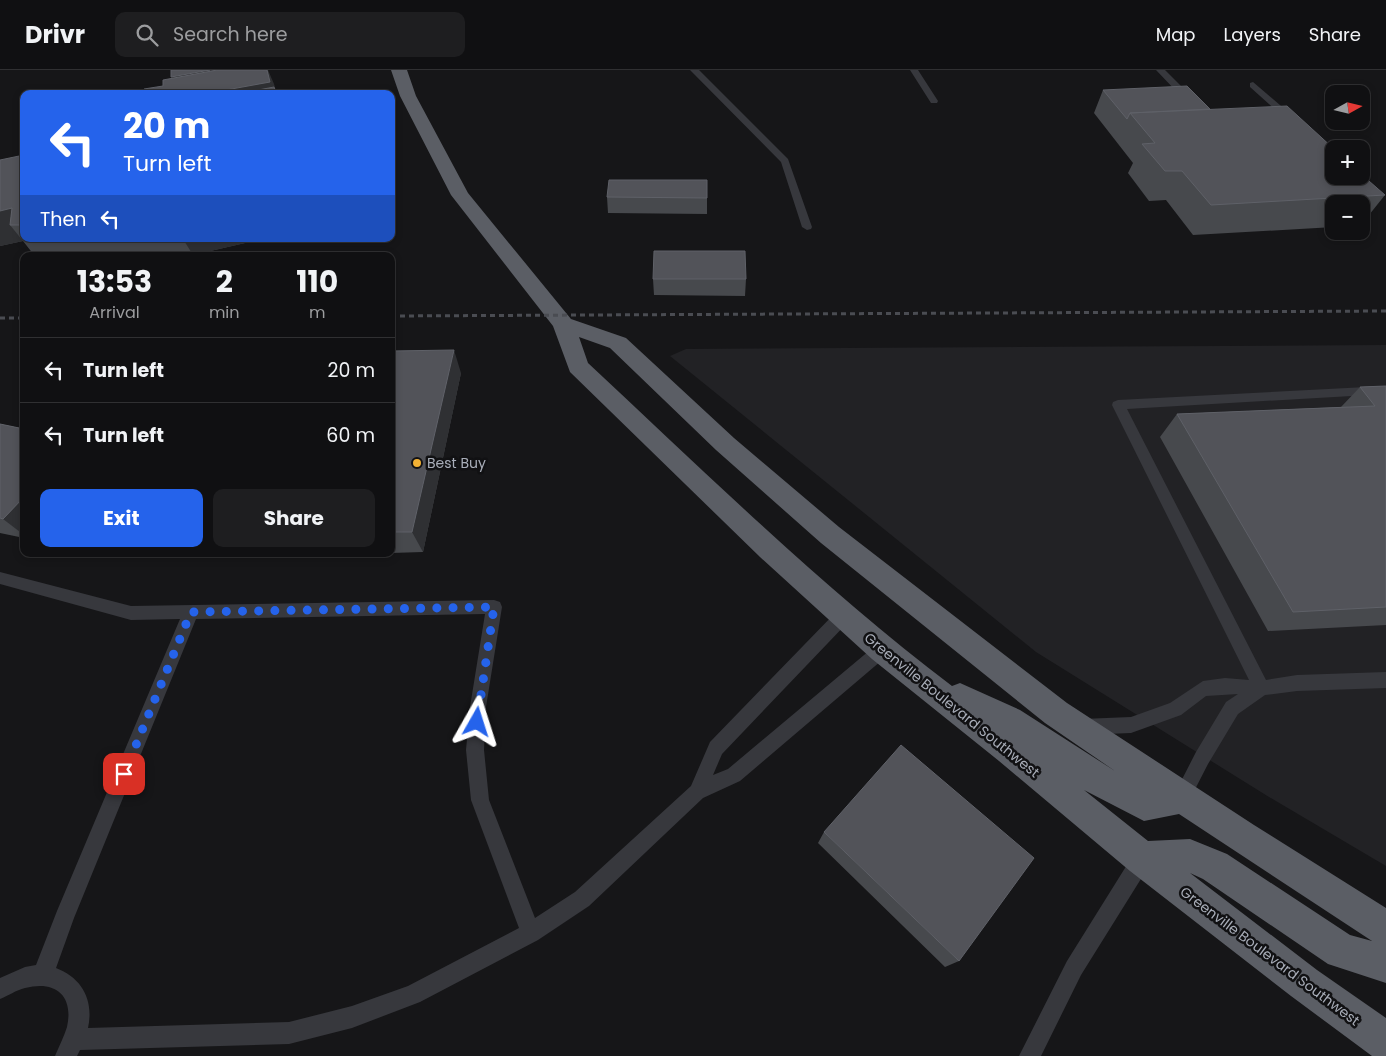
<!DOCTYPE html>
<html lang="en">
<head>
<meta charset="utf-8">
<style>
	:root { --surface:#101012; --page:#1e1e20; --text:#f1f3f6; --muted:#9c9d9f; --line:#303032; --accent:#2563eb }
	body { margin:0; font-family:Poppins,sans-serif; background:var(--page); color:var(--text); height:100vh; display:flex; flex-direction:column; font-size:19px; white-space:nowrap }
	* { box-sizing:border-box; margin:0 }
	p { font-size:16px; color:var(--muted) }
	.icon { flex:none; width:28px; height:28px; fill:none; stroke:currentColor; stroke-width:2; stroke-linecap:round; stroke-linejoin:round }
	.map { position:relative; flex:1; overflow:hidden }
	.details { position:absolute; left:20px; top:182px; width:375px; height:305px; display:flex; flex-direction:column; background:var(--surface); border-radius:10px; box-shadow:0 2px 8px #0003,0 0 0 1px var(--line) }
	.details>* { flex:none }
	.guide { position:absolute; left:20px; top:20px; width:375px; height:152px; border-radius:10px; box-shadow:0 2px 8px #0003,0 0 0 1px var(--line); background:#2563eb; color:#fff; overflow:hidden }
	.needle { width:32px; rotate:82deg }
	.tools { position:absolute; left:1325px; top:15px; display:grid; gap:10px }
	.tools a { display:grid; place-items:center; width:45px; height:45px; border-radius:10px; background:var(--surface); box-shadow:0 2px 8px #0003,0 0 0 1px var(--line); font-size:25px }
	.pin { position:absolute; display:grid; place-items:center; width:42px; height:42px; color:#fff; margin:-21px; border-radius:10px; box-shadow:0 2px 8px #0006 }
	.me { position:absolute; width:55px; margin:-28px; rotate:6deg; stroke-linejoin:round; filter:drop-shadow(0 0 4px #0008) }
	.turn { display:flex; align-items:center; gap:18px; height:105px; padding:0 20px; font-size:22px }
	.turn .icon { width:65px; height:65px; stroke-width:2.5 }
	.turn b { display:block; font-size:35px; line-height:42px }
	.then { display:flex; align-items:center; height:48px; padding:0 20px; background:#0003; gap:10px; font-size:19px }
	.eta { display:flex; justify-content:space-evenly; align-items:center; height:85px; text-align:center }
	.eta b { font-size:30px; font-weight:700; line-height:35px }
	.action { display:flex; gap:10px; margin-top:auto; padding:10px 20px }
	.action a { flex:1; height:58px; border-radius:10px; background:var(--accent); color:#fff; font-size:20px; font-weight:700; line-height:58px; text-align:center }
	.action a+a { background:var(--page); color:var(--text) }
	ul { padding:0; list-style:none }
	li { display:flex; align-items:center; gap:15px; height:65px; padding:0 20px; border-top:1px solid var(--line) }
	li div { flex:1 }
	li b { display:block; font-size:19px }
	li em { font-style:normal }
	header { display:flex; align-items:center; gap:30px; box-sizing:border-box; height:70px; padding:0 25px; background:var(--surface); border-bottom:1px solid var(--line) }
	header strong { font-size:24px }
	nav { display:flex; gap:28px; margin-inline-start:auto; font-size:18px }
	.search { width:350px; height:45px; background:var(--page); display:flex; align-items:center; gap:12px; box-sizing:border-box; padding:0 18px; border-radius:10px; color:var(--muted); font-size:19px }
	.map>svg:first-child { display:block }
	.built { fill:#222225 }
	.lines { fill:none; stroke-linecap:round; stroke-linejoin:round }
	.service { fill:#37383d; fill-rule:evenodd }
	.trunk { fill:#5b5e65; fill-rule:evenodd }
	.rail { stroke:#4a4c52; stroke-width:3; stroke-dasharray:5 4; stroke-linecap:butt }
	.wall { fill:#47494d }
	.shaded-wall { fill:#2f3033 }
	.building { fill:#525359; stroke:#5f6168 }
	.route { stroke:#2563eb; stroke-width:9; stroke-dasharray:0 16.2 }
	.poi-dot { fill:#f2b134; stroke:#111113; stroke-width:2 }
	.labels { text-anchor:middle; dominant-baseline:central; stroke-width:5; stroke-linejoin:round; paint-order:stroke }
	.poi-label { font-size:14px; fill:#a8adb8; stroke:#111113; text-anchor:start }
	.street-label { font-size:14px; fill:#a8adb8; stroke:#111113 }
</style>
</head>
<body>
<header>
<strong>Drivr</strong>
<div class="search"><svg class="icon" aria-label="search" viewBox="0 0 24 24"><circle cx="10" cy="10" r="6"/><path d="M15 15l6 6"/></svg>Search here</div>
<nav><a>Map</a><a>Layers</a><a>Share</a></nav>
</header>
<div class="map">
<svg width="1386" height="986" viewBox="0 0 1386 986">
	<rect width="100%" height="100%" fill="#161618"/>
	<path class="built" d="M 1386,275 L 1386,796 L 1269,727 L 1036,582 L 670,286 L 686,279 Z"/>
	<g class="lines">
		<path class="service" d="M 690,0 L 699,0 L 788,89 L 812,157 L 811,159 L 807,160 L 802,157 L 781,92 Z
			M 910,0 L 918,0 L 938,31 L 937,33 L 931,33 Z
			M 1156,0 L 1165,0 L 1183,18 L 1183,22 L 1177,22 Z
			M 1253,12 L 1294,47 L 1294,51 L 1288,51 L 1250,17 L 1250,13 Z
			M 1386,316 L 1386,324 L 1127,339 L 1266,610 L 1297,605 L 1386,602 L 1386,618 L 1297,621 L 1265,625 L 1238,644 L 1208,694 L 1188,733 L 1182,736 L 1176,733 L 1173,727 L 1196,682 L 1226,632 L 1238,624 L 1206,626 L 1181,645 L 1131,663 L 1082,665 L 1076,663 L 1073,657 L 1076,651 L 1082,649 L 1131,647 L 1170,633 L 1203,611 L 1225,608 L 1249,610 L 1112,335 L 1113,332 L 1118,330 Z
			M 0,502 L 131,536 L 494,530 L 500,532 L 502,537 L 486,637 L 484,680 L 489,730 L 535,848 L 575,822 L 691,716 L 710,672 L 837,541 L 843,539 L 849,541 L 851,546 L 849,551 L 722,684 L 713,705 L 728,699 L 876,575 L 882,573 L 888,575 L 890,580 L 888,585 L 740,711 L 703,728 L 589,836 L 538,870 L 420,932 L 352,958 L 289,974 L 80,980 L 77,986 L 55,986 C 59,976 64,967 67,957 C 74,925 55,910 25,918 C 16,920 8,926 0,929 L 0,908 L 25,897 L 36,895 L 57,841 L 180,549 L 131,550 L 0,514 ZM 485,544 L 470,637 L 466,680 L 471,730 L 519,858 L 408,916 L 352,936 L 289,952 L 88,958 C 94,930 82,908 56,898 L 74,848 L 196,549 Z
			M 1142,780 L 1149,782 L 1151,789 L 1149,796 L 1081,905 L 1041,986 L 1019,986 L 1067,891 L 1135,782 Z"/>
		<path class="trunk" d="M 391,0 L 407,0 L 416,26 L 468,123 L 571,249 L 626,268 L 734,368 L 839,457 L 1067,633 L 1254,755 L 1386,838 L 1386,913 L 1328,894 L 1203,809 L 1190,803 L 1317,900 L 1386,948 L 1386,986 L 1372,986 L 1291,926 L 1130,801 L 999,691 L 872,589 L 760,487 L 570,302 L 553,256 L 451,125 L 400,26 ZM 579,267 L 610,278 L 716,380 L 821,473 L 1045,653 L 1115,701 L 1020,640 L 960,613 L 952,616 C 823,518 707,404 588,293 ZM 1084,720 L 1144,751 L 1179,744 L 1372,871 L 1350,865 L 1227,784 L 1190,769 L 1148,771 Z"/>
		<path class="rail" d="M 391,246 L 1386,241
			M 0,248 L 24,248"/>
	</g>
	<path class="wall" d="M 1103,20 L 1210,39 L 1385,125 L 1361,155 L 1361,134 L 1334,134 L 1334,157 L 1193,165 L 1166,130 L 1149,131 L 1128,103 L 1133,93 L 1094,43 Z
		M 24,85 L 24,169 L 262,169 L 193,185 L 34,185 L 23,171 L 0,176 Z
		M 707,110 L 707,144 L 608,143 L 607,127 Z
		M 653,209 L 746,209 L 745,226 L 654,225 Z
		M 391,281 L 461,303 L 423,482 L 391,483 Z
		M 1386,316 L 1386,555 L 1268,561 L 1160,367 L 1177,344 L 1341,337 L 1360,317 Z
		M 0,354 L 24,359 L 24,468 L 0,463 Z
		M 123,484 L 354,484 L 128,488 Z
		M 824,762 L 959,891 L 945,897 L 818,773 Z"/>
	<path class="shaded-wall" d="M 210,0 L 262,0 L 180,22 L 171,7 Z
		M 267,0 L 268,0 L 274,14 L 277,24 L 204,24 Z
		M 12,138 L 10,155 L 23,171 L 0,176 L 0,141 Z
		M 183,169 L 262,169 L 193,185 Z
		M 454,280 L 461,303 L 423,482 L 412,462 Z
		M 24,427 L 24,465 L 3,449 Z"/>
	<path class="building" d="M 171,0 L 210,0 L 171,7 Z
		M 217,0 L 267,0 L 270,12 L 204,24 L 144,24 L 144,19 L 163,16 L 163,10 Z
		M 1187,16 L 1210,39 L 1130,43 L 1127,49 L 1103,20 Z
		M 274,17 L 276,24 L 237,24 Z
		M 1287,36 L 1334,79 L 1334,106 L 1361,106 L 1361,104 L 1385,125 L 1211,135 L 1182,101 L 1165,101 L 1142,74 L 1155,73 L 1130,43 Z
		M 24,85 L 24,155 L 10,155 L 12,138 L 0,141 L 0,90 Z
		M 609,110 L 707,110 L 707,128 L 607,127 Z
		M 654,181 L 745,181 L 746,209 L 653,209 Z
		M 454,280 L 412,462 L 391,462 L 391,281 Z
		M 1386,316 L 1386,537 L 1293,542 L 1177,344 L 1375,336 L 1360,317 Z
		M 0,354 L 24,359 L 24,427 L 3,449 L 0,448 Z
		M 901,675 L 1034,788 L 959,891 L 824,762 Z"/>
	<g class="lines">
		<path class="route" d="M 124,704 L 191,542 L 494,537 L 477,652"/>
	</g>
	<circle class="poi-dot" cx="417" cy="393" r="5"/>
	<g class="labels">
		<g class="poi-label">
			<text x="427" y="393">Best Buy</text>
		</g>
		<g class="street-label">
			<text transform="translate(952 635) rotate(39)">Greenville Boulevard Southwest</text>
			<text transform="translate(1270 886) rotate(37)">Greenville Boulevard Southwest</text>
		</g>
	</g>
</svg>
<div class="tools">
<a><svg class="needle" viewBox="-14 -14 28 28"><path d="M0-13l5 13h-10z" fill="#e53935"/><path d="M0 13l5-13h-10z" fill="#9c9d9f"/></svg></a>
<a>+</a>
<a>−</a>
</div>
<div class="pin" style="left:124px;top:704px;background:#d93025"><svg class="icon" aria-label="arrive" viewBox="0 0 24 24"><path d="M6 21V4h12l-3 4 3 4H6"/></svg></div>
<svg class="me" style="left:477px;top:652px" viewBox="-20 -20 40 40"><path d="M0-17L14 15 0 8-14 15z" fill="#2563eb" stroke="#fff" stroke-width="4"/></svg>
<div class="guide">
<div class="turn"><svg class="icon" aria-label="left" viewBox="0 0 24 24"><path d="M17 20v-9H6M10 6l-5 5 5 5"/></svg><div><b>20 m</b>Turn left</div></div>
<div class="then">Then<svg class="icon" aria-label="left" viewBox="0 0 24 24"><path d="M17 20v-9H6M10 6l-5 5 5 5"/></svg></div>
</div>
<section class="details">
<div class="eta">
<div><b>13:53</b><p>Arrival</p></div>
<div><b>2</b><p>min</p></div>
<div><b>110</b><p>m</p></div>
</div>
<ul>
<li><svg class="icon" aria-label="left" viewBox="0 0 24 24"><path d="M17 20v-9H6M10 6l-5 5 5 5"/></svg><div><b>Turn left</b></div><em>20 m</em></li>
<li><svg class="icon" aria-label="left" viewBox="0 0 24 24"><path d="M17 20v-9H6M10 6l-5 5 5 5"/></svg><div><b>Turn left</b></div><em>60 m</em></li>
</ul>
<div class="action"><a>Exit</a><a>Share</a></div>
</section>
</div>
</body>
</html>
